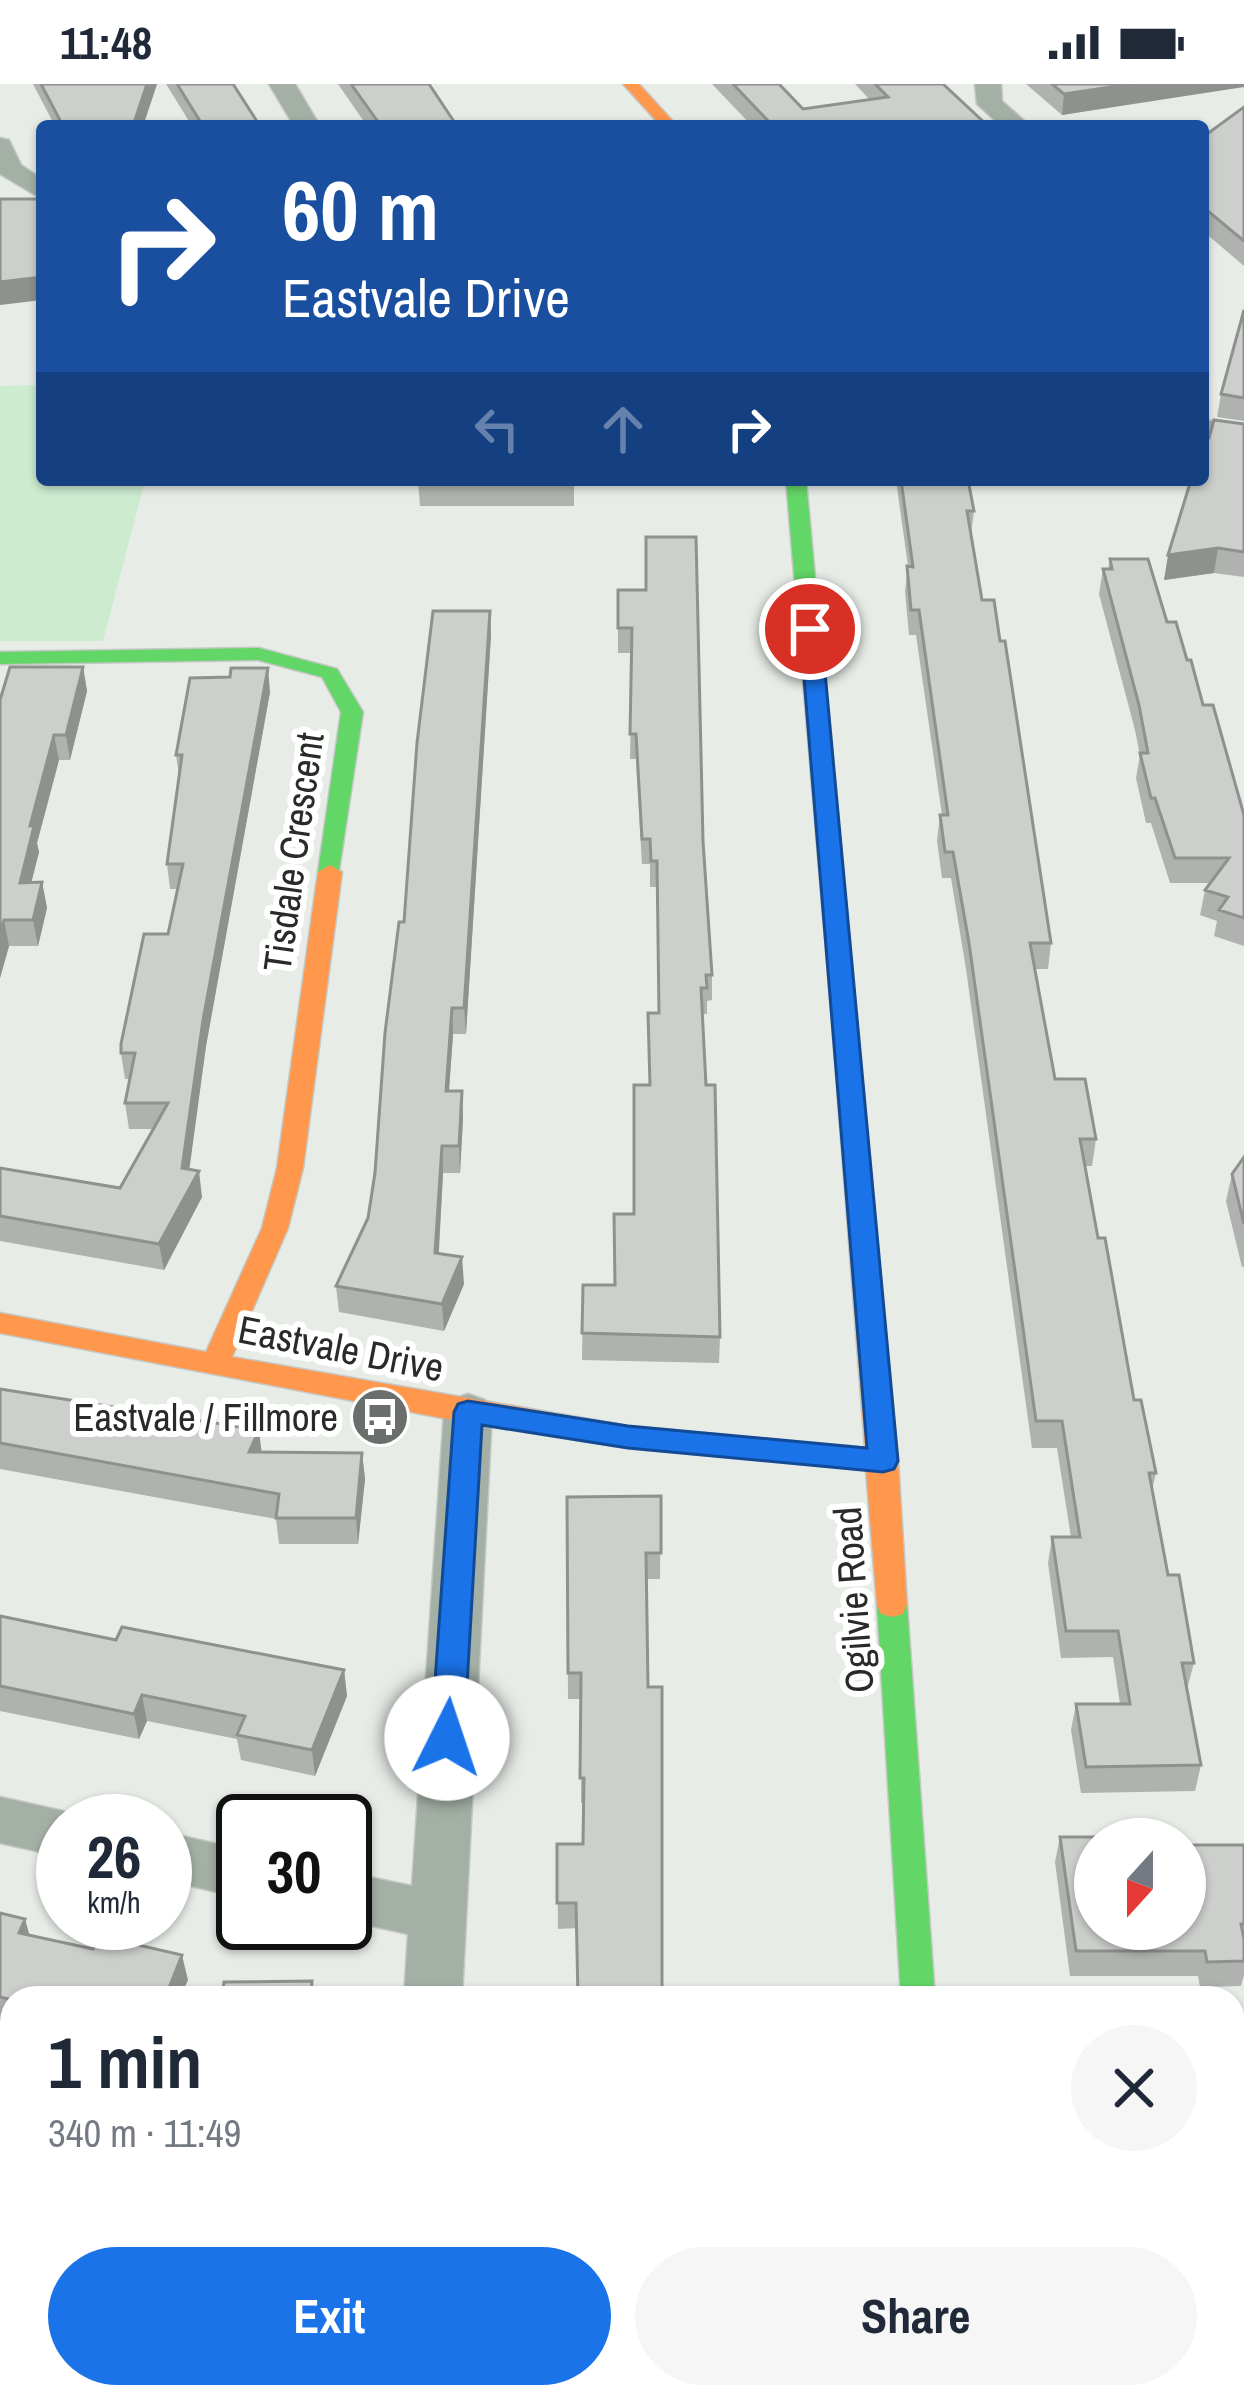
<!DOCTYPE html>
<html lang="en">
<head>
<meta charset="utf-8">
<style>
	:root { --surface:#fff; --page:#f6f6f7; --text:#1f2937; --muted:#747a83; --accent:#1a73e8 }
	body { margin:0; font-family:"Archivo Narrow",sans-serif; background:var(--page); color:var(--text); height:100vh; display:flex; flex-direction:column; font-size:45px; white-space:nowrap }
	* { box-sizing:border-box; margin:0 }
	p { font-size:39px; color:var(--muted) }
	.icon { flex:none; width:66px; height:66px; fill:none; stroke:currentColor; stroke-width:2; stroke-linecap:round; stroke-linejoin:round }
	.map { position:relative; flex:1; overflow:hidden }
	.side { position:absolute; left:0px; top:1902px; width:1245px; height:423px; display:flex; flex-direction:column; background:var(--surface); border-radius:36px 36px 0 0; box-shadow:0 3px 9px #0004 }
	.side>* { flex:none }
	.banner { position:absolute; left:36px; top:36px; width:1173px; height:366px; border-radius:12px; box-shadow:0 3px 9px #0004; background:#1a4fa0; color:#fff; overflow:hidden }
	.needle { width:78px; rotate:201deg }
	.fabs { position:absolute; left:1074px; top:1734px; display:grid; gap:24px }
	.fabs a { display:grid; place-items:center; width:132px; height:132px; border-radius:50%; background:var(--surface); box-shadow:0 3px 9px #0004; font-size:60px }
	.speed { position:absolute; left:36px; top:1710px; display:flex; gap:24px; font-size:60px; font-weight:700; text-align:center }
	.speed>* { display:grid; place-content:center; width:156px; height:156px; border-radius:50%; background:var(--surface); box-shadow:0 3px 9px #0004; line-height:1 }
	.speed small { font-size:30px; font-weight:400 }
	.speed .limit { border:6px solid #111; border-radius:18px; background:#fff; color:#111 }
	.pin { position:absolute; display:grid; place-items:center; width:102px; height:102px; color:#fff; margin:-51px; border:6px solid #fff; border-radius:50%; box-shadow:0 3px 12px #0007 }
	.me { position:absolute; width:132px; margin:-66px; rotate:4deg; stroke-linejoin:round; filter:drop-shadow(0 0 9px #0008) }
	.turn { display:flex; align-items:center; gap:42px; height:252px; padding:0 48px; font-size:54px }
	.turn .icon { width:156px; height:156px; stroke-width:2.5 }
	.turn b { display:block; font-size:84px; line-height:102px }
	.lanes { display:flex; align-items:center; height:114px; padding:0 48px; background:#0003; justify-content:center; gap:60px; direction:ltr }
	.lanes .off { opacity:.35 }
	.round { display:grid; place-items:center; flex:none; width:126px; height:126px; border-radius:63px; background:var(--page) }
	.head { display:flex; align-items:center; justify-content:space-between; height:204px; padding:0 48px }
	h1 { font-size:72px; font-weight:800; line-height:90px }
	.action { display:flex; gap:24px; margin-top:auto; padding:24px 48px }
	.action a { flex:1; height:138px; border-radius:72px; background:var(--accent); color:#fff; font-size:48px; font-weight:800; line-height:138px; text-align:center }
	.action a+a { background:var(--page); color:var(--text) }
	.status { display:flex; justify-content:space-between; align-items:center; height:84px; padding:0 60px; background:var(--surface); direction:ltr }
	.status svg { height:33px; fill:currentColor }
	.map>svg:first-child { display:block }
	.green { fill:#ccebcf }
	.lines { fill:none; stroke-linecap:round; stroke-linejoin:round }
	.street-casing { stroke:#c5c8c5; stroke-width:3 }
	.fast-casing { stroke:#c5c8c5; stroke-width:3 }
	.slow-casing { stroke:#c5c8c5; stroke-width:3 }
	.jam-casing { stroke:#c5c8c5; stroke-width:3 }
	.street { fill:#a4b0a6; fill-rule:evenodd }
	.fast { fill:#63d668; fill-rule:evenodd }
	.slow { fill:#ff974d; fill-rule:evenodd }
	.jam { fill:#b3261e; fill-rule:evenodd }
	.wall { fill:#afb2af }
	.shaded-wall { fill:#8f918f }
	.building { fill:#cccfcc; stroke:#8f918f; stroke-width:3 }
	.route { fill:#1a73e8; stroke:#114b97; stroke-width:3 }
	.labels { text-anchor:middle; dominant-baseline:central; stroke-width:12; stroke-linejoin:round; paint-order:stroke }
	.street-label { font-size:39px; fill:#282b28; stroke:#fff }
	.poi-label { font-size:39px; fill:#282b28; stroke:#fff; text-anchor:end }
</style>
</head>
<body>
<div class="status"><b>11:48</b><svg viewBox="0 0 49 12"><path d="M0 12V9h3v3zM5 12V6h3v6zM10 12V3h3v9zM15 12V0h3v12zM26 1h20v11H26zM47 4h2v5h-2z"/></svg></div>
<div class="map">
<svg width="1244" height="2323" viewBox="0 0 1244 2323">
	<rect width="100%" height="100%" fill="#e7ece7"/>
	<path class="green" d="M 42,301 L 42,396 L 145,396 L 103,557 L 0,557 L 0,302 Z"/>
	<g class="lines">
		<defs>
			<path id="street" d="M 269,0 L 295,0 L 320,42 L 294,42 Z
				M 975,0 L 1001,0 L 1002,17 L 1030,42 L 1001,42 L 977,20 Z
				M 0,54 L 9,56 L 21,81 L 42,95 L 42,115 L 0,90 Z
				M 1203,336 L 1244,341 L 1244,359 L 1203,354 Z
				M 468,1310 L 485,1316 L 492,1328 L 462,1914 L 404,1914 L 408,1850 L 345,1836 L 345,1788 L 412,1802 L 444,1328 L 451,1316 Z
				M 0,1713 L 63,1727 L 84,1737 L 63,1737 L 63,1773 L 0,1759 Z
				M 165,1748 L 243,1766 L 243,1814 L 165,1796 Z
				M 384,2313 L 448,2313 L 448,2323 L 384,2323 Z"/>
			<path id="fast" d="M 786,396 L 806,396 L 855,924 L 843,932 L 831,924 Z
				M 259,564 L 337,585 L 363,628 L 338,793 L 330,795 L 318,788 L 341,628 L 322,593 L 258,576 L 0,580 L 0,568 Z
				M 892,1509 L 903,1512 L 907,1521 L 935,1914 L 901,1914 L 877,1521 L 881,1512 Z
				M 935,2313 L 973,2313 L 974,2323 L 936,2323 Z"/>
			<path id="slow" d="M 623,0 L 639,0 L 677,42 L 661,42 Z
				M 330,781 L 342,788 L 303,1084 L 288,1144 L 232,1273 L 628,1342 L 865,1364 L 831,924 L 834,919 L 852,919 L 898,1377 L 907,1521 L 903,1530 L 892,1533 L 881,1530 L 877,1521 L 866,1386 L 628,1364 L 468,1339 L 0,1249 L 0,1229 L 206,1268 L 262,1144 L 277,1084 L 318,788 Z"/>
			<path id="jam" d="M 1233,1998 L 1244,1998 L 1244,2030 L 1233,2030 Z"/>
		</defs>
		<use href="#street" class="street-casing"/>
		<use href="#fast" class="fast-casing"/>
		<use href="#slow" class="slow-casing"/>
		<use href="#jam" class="jam-casing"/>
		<use href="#street" class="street"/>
		<use href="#fast" class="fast"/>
		<use href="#slow" class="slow"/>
		<use href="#jam" class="jam"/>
	</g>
	<path class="wall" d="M 33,0 L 157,0 L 143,42 L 55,42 Z
		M 166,0 L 233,0 L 260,42 L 192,42 Z
		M 338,0 L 429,0 L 455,39 L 456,42 L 367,42 Z
		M 712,0 L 779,0 L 803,25 L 870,16 L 855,0 L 943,0 L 988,42 L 752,42 Z
		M 1026,0 L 1244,0 L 1062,31 Z
		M 1244,23 L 1244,182 L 1203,147 L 1203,53 Z
		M 1244,226 L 1244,337 L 1217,333 L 1221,310 Z
		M 1244,340 L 1244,493 L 1214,489 L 1164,496 L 1209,354 Z
		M 418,396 L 574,396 L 574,422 L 420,422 Z
		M 896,396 L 968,396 L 974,427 L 971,451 L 982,516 L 1051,859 L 1048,885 L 1035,885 L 1055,995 L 1096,1055 L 1092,1082 L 1084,1082 L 1098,1154 L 1134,1316 L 1156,1389 L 1152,1406 L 1168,1491 L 1194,1579 L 1187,1605 L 1201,1681 L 1195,1707 L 1081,1709 L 1071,1646 L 1076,1620 L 1120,1620 L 1113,1573 L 1061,1574 L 1048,1479 L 1052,1453 L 1071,1453 L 1057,1364 L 1032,1364 L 966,885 L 951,794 L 942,794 L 937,757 L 940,731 L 942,731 L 916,551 L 909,551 L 905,507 L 908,482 Z
		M 1110,475 L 1167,538 L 1187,576 L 1244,731 L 1244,862 L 1214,852 L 1217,837 L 1200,831 L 1205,806 L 1210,799 L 1170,799 L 1151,739 L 1146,739 L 1136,694 L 1140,671 L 1135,646 L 1099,510 L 1103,485 L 1108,485 Z
		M 618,506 L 703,757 L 712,891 L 712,916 L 707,917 L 707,930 L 702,930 L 720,1253 L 719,1279 L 582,1276 L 583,1201 L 615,1201 L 634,1130 L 658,929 L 657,803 L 650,803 L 650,780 L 642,780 L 636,675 L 630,675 L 632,569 L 618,569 Z
		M 490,527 L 491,551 L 466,950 L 453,950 L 449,1007 L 463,1034 L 460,1089 L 443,1089 L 439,1169 L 464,1200 L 444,1247 L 339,1228 L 336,1202 L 368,1134 L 404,838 Z
		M 83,583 L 87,607 L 70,676 L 59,676 L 37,759 L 39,768 L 31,798 L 42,798 L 47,824 L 38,862 L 9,862 L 0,894 L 0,616 Z
		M 270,608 L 206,962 L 189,1085 L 202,1113 L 164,1186 L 0,1157 L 0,1084 L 120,1104 L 153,1045 L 129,1045 L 125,1019 L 130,995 L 125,995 L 121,969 L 168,850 L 177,805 L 170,805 L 167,780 L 179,692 L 176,671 Z
		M 1244,1073 L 1244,1183 L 1242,1183 L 1226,1117 L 1232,1090 Z
		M 0,1305 L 262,1368 L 362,1369 L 365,1395 L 358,1460 L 279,1460 L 276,1435 L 0,1385 Z
		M 661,1412 L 660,1495 L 647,1495 L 577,1844 L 558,1845 L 557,1760 L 583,1760 L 584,1719 L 581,1719 L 581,1615 L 568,1615 L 567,1413 Z
		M 0,1532 L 116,1556 L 344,1586 L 347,1612 L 315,1692 L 241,1676 L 237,1655 L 147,1637 L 139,1655 L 0,1627 Z
		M 1060,1753 L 1095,1845 L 1244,1761 L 1244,1891 L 1241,1902 L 1200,1903 L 1198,1892 L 1070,1892 L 1055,1778 Z
		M 0,1829 L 30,1851 L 188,1896 L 12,1914 L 12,1939 L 0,1936 Z
		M 1233,2120 L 1244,2120 L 1244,2238 L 1233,2238 Z
		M 12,2166 L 12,2286 L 0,2283 L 0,2193 Z
		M 129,2313 L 260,2313 L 256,2323 L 172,2323 Z
		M 1123,2313 L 1216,2313 L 1213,2322 L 1124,2322 Z"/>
	<path class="shaded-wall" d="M 147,0 L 157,0 L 143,42 L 133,42 Z
		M 1131,0 L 1244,0 L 1244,3 L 1062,31 L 1064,10 Z
		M 42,193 L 42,216 L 0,221 L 0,198 Z
		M 1218,464 L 1214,489 L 1164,496 L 1168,471 Z
		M 490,527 L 491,551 L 466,950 L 464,924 Z
		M 83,583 L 87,607 L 70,676 L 66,651 Z
		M 268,584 L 270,608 L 206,962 L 186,1110 L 182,1084 L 203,936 Z
		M 54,651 L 59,676 L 37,759 L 39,768 L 25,824 L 20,799 L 30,742 Z
		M 42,798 L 47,824 L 38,862 L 33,836 Z
		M 4,836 L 9,862 L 0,894 L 0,851 Z
		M 452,924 L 453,950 L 447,1034 L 446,1007 Z
		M 462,1007 L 463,1034 L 460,1089 L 459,1062 Z
		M 442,1062 L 443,1089 L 437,1195 L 435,1169 Z
		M 199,1087 L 202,1113 L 164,1186 L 159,1160 Z
		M 462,1173 L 464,1200 L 444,1247 L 442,1220 Z
		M 259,1346 L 262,1372 L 249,1368 Z
		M 362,1369 L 365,1395 L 358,1460 L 356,1434 Z
		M 344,1586 L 347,1612 L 315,1692 L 312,1666 Z
		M 142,1611 L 147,1637 L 139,1655 L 134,1630 Z
		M 25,1835 L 32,1860 L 19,1849 Z
		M 182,1871 L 188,1896 L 180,1914 L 165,1914 Z
		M 247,2313 L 260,2313 L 256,2323 L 246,2323 Z"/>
	<path class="building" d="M 41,0 L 147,0 L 133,42 L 63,42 Z
		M 177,0 L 233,0 L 260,42 L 203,42 Z
		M 351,0 L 429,0 L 455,39 L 434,42 L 381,42 Z
		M 733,0 L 779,0 L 803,25 L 888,13 L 875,0 L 943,0 L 988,42 L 773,42 Z
		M 1052,0 L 1131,0 L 1064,10 Z
		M 1244,23 L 1244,157 L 1203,123 L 1203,53 Z
		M 0,115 L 42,115 L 42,193 L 0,198 Z
		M 1244,226 L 1244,314 L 1221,310 Z
		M 1214,336 L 1244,340 L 1244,468 L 1218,464 L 1168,471 L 1191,396 L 1203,396 L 1203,355 L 1209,354 Z
		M 901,396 L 968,396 L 974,427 L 967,427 L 982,516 L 994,516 L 1000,557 L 1005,557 L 1051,859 L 1030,859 L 1055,995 L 1085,995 L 1096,1055 L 1080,1055 L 1098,1154 L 1105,1154 L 1134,1316 L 1141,1316 L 1156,1389 L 1149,1389 L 1168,1491 L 1179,1491 L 1194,1579 L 1182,1579 L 1201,1681 L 1086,1683 L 1076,1620 L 1130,1620 L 1118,1547 L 1066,1547 L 1052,1453 L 1080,1453 L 1062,1337 L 1036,1337 L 969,859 L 953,768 L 945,768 L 940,731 L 948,731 L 919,526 L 911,526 L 907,482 L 913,483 Z
		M 646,453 L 696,453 L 703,757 L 712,891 L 706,891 L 707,904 L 701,904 L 706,1001 L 715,1001 L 720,1253 L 582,1249 L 583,1201 L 615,1201 L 614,1130 L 634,1130 L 634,1001 L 650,1001 L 648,929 L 659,929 L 657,777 L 651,777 L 650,755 L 642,755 L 636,650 L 630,650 L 632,544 L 618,544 L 618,506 L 646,506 Z
		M 1110,475 L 1148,475 L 1167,538 L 1176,538 L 1187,576 L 1191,576 L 1203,621 L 1213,621 L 1244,731 L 1244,834 L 1219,826 L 1228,813 L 1205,806 L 1229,774 L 1175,774 L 1155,714 L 1151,714 L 1140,669 L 1148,669 L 1139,621 L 1103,485 L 1112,485 Z
		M 433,527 L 490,527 L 464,924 L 452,924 L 446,1007 L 462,1007 L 459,1062 L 442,1062 L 435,1169 L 462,1173 L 442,1220 L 336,1202 L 368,1134 L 375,1089 L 385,949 L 399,838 L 404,838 L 417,659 Z
		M 10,583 L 83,583 L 66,651 L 54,651 L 30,742 L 34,742 L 20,799 L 42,798 L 33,836 L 4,836 L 0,851 L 0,616 Z
		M 231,584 L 268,584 L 203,936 L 182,1084 L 199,1087 L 159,1160 L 0,1132 L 0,1084 L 120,1104 L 168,1019 L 125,1019 L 135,969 L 121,969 L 121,960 L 144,850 L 168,850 L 183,780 L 167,780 L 182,671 L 176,671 L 190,594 L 230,593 Z
		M 1244,1073 L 1244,1140 L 1232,1090 Z
		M 0,1305 L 259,1346 L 249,1368 L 362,1369 L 356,1434 L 276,1434 L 279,1410 L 0,1359 Z
		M 661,1412 L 661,1469 L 646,1469 L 648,1603 L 662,1603 L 662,1914 L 578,1914 L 576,1819 L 557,1819 L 557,1760 L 583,1760 L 584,1694 L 580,1694 L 581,1589 L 568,1589 L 567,1413 Z
		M 0,1532 L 116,1556 L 122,1543 L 344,1586 L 312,1666 L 237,1651 L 245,1632 L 142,1611 L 134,1630 L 0,1602 Z
		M 1060,1753 L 1132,1753 L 1132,1755 L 1095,1755 L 1095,1845 L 1185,1845 L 1185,1761 L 1244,1761 L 1244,1840 L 1241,1840 L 1244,1855 L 1244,1877 L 1207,1878 L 1205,1867 L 1076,1867 Z
		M 0,1829 L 25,1835 L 19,1849 L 93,1865 L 99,1852 L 182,1871 L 165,1914 L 12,1914 L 12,1916 L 0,1913 Z
		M 312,1897 L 311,1914 L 222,1914 L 224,1898 Z
		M 1233,2120 L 1244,2120 L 1244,2215 L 1233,2215 Z
		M 11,2166 L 12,2166 L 12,2265 L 0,2262 L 0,2193 Z
		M 220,2313 L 247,2313 L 245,2319 Z
		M 555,2313 L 653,2313 L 653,2323 L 554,2323 Z"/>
	<path class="route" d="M 810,539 L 821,545 L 898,1377 L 894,1385 L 883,1388 L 628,1364 L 482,1341 L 464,1654 L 459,1664 L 447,1668 L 436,1664 L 431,1654 L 454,1328 L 458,1320 L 468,1317 L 628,1342 L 867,1364 L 800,545 Z"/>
	<defs>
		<symbol id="bus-disc" viewBox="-11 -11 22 22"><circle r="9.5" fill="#6b6f6b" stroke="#fff"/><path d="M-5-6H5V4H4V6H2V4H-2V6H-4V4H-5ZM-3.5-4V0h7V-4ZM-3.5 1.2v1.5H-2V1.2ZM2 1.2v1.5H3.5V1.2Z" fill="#fff"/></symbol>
	</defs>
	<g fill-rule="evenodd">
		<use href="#bus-disc" x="347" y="1300" width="66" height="66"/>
	</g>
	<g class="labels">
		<g class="street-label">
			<text transform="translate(293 768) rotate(-82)">Tisdale Crescent</text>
			<text transform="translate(341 1264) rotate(11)">Eastvale Drive</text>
			<text transform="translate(853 1516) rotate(-94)">Ogilvie Road</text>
		</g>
		<g class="poi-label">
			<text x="338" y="1333">Eastvale / Fillmore</text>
		</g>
	</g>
</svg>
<div class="fabs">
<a><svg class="needle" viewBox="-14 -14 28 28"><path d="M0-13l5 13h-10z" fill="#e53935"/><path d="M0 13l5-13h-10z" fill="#747a83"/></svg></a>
</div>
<div class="speed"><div>26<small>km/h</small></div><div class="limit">30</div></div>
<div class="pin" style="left:810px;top:545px;background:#d93025"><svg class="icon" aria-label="arrive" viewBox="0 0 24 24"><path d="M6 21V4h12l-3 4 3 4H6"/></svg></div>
<svg class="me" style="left:447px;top:1654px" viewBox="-20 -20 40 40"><circle r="19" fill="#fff"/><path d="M0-13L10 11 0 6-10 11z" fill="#1a73e8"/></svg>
<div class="banner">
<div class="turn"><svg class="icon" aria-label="right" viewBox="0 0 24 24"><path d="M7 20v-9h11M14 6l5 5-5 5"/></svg><div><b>60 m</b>Eastvale Drive</div></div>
<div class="lanes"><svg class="icon off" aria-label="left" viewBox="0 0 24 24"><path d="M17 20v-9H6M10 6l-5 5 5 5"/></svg><svg class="icon off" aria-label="ahead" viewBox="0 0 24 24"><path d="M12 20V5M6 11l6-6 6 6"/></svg><svg class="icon" aria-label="right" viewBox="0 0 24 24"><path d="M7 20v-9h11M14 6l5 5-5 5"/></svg></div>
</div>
<section class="side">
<div class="head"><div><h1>1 min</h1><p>340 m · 11:49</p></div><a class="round"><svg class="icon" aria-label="close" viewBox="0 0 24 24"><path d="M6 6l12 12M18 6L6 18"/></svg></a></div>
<div class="action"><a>Exit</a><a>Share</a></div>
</section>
</div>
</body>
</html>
